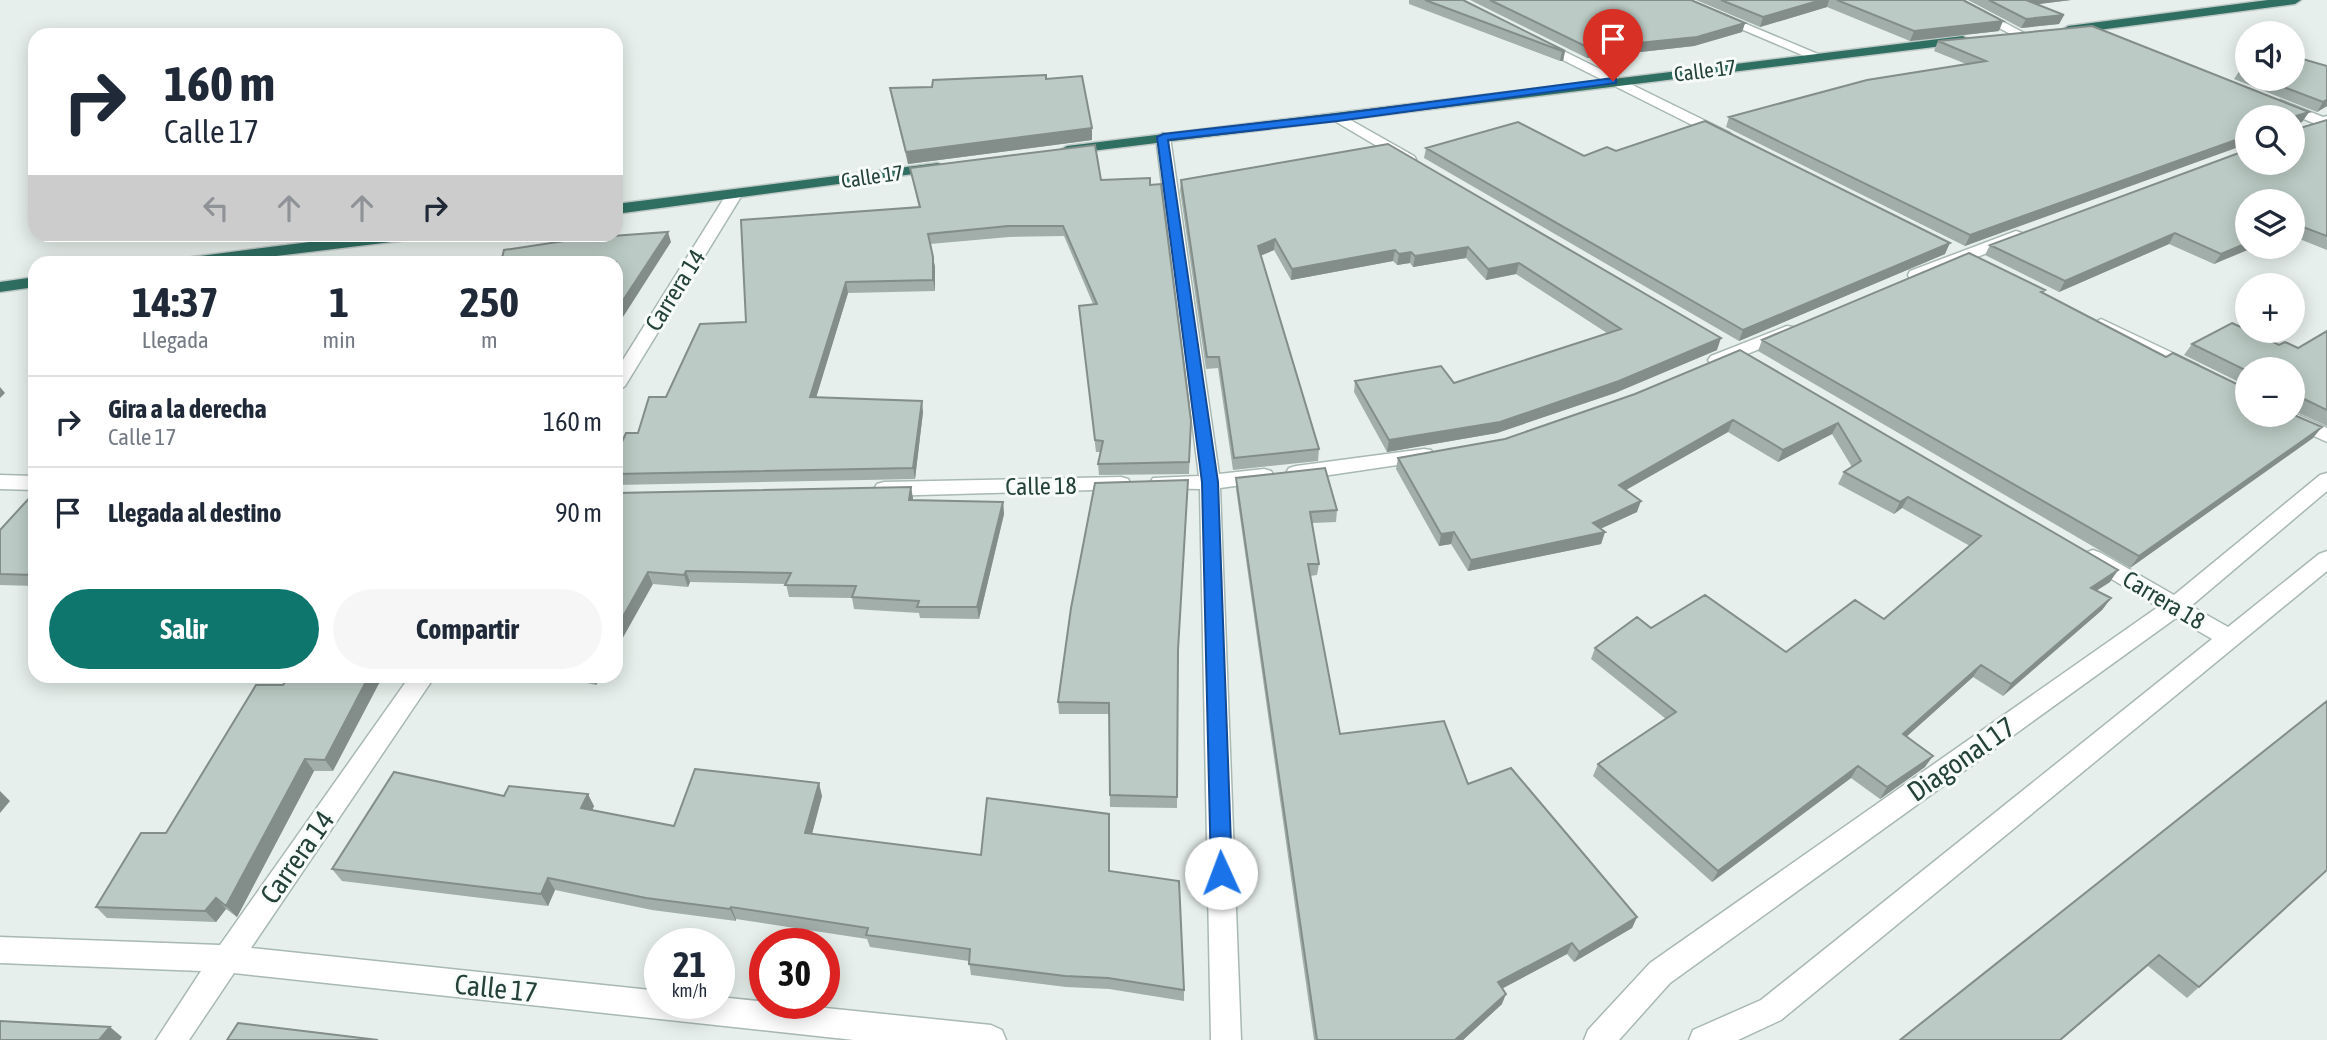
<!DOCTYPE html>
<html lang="es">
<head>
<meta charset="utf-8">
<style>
	:root { --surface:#fff; --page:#f6f6f7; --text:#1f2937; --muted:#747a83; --line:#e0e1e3; --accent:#0f766e }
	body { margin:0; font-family:"Asap Condensed",sans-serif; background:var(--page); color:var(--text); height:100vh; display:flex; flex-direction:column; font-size:26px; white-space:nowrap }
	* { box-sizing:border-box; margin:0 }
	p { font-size:23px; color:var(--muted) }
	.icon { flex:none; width:38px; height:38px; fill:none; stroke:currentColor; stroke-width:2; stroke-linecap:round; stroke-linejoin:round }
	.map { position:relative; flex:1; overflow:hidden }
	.details { position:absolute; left:28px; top:256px; width:595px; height:427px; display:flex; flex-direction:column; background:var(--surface); border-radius:21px; box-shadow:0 4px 18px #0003 }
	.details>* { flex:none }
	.banner { position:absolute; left:28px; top:28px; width:595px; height:214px; border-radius:21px; box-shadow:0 4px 18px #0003; background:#fff; color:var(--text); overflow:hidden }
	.fabs { position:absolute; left:2235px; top:21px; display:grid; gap:14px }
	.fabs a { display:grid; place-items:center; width:70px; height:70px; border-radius:50%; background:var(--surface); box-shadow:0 4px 18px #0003; font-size:35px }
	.speed { position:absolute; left:644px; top:928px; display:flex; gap:14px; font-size:35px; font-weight:700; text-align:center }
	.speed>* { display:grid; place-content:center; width:91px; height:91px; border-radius:50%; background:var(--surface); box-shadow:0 4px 18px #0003; line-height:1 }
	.speed small { font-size:18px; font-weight:400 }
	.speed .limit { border:10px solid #d22; background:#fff; color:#111 }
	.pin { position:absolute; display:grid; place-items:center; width:60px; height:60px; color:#fff; margin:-72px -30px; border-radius:50% 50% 50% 0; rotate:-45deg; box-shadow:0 0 7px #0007 }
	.pin .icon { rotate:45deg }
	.me { position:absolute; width:77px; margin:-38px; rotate:358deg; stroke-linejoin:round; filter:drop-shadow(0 0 5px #0008) }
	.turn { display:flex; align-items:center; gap:24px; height:147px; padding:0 21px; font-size:32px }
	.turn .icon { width:91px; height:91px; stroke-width:2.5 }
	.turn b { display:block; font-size:49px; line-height:60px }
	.lanes { display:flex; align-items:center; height:66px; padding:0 21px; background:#0003; justify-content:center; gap:35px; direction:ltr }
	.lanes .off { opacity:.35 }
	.eta { display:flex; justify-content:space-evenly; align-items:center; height:119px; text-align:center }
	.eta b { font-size:42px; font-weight:700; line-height:49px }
	.primary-button { display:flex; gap:14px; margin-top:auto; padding:14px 21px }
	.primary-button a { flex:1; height:80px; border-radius:42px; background:var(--accent); color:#fff; font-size:28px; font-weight:700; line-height:80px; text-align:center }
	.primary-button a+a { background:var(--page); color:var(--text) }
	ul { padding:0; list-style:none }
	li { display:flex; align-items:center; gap:21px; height:91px; padding:0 21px; border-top:2px solid var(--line) }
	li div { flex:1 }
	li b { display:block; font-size:26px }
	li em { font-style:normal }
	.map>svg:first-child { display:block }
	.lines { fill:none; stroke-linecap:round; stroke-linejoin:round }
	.minor-casing { stroke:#a8b8b2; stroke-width:3 }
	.highway-casing { stroke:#c2cac8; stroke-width:3 }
	.minor { fill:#fff; fill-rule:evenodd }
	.highway { fill:#2f6f62; fill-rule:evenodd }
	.wall { fill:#a1aea9 }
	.shaded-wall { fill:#838d89 }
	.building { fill:#bbcac4; stroke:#838d89; stroke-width:2 }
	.route { fill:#1a73e8; stroke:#114b97; stroke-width:2 }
	.labels { text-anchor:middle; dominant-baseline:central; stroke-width:6; stroke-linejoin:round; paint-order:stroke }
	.far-street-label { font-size:21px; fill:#24423a; stroke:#f7fbf9 }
	.street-label { font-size:24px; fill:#24423a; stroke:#f7fbf9 }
	.near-street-label { font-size:28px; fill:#24423a; stroke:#f7fbf9 }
</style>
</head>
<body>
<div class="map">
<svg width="2327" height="1040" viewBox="0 0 2327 1040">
	<rect width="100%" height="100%" fill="#e6efeb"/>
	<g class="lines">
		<defs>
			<path id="minor" d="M 1673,0 L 1689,0 L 1825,57 L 1824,60 L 1814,60 Z
				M 1947,0 L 1962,0 L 2026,34 L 2024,37 L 2016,37 Z
				M 1541,40 L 1730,133 L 1732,136 L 1730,139 L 1720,139 L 1537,47 L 1537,41 Z
				M 2280,100 L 2323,117 L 2327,116 L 2327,125 L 2318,125 L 2275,107 L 2273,104 Z
				M 1338,113 L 1414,156 L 1416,159 L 1414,162 L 1404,162 L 1333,120 L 1333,114 Z
				M 1163,133 L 1170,137 L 1219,474 L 1264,469 L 1271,471 L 1274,476 L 1271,481 L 1220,488 L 1241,1040 L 1211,1040 L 1200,489 L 1153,488 L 1150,483 L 1153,478 L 1199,476 L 1156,137 Z
				M 734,190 L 742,195 L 625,386 L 616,392 L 616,371 L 726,195 Z
				M 2016,231 L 2022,233 L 2024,236 L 2022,239 L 1922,279 L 1910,279 L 1908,275 L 1910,271 Z
				M 2101,319 L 2198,365 L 2201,369 L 2198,373 L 2186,373 L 2095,328 L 2092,324 Z
				M 1787,326 L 1793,327 L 1796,331 L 1793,335 L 1723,364 L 1711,364 L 1708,360 L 1711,356 Z
				M 2292,412 L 2327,428 L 2327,442 L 2277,419 L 2274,415 L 2292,415 Z
				M 1424,449 L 1431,450 L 1434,455 L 1431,460 L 1296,480 L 1289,478 L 1286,473 L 1289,468 L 1296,466 Z
				M 2327,473 L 2327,491 L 2191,606 L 2228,627 L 2319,554 L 2327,551 L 2327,571 L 1781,1020 L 1738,1040 L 1689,1040 L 1693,1030 L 1761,1000 L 2212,639 L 2176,618 L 1670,983 L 1619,1040 L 1584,1040 L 1588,1030 L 1650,963 L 2158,607 L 2085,563 L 2082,558 L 2085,553 L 2093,550 L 2101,553 L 2174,595 L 2320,475 Z
				M 0,475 L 35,476 L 35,490 L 0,489 Z
				M 1121,477 L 1128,479 L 1131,484 L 1128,489 L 884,496 L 877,494 L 874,489 L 877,484 L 884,482 Z
				M 410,676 L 435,676 L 251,948 L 660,991 L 660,1003 L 719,1003 L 719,997 L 991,1025 L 1002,1030 L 1006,1040 L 854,1040 L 234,973 L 189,1040 L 156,1040 L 201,971 L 0,963 L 0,937 L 220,945 Z"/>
			<path id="highway" d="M 2268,0 L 2301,0 L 2295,4 L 2068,34 L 2062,30 L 2068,26 Z
				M 1963,36 L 1969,40 L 1967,43 L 1067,154 L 1060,150 L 1067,146 Z
				M 938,163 L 945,167 L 943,170 L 616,214 L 616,204 Z
				M 373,234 L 424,234 L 416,239 L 227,262 L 184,262 L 192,257 Z
				M 35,277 L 35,287 L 0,292 L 0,282 Z"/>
		</defs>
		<use href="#minor" class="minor-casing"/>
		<use href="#highway" class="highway-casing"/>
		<use href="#minor" class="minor"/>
		<use href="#highway" class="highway"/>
	</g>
	<path class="wall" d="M 1409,0 L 1463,0 L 1565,51 L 1563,61 L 1560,61 L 1409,4 Z
		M 1470,0 L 1691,0 L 1745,23 L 1742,32 L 1694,46 L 1587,58 Z
		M 1696,0 L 1963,0 L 1999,31 L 1910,41 L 1827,7 L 1760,27 Z
		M 1968,0 L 2071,0 L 2037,4 L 2064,15 L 2059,24 L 2021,28 Z
		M 1938,41 L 2309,112 L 2302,122 L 2297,124 L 2297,129 L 2327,120 L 2327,250 L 2292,236 L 2292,201 L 2247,247 L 2214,264 L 2169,244 L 2059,292 L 1985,255 L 1990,245 L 2247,163 L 2292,117 L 1965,246 L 1726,127 L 1729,117 L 1966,64 L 1934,51 Z
		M 2292,56 L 2327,106 L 2317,112 L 2234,79 L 2240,70 L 2247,66 L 2247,79 L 2292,79 Z
		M 1046,79 L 1092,128 L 1092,140 L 908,164 L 892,100 L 890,88 L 932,87 Z
		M 1388,144 L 1717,350 L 1615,393 L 1497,433 L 1387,452 L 1354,392 L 1355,381 L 1454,383 L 1607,333 L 1516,274 L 1486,280 L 1466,258 L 1413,267 L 1410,263 L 1397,265 L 1393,261 L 1291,280 L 1274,250 L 1261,255 L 1319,449 L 1318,461 L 1233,470 L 1218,368 L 1206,369 L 1180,190 L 1181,180 Z
		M 1426,148 L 1584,156 L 1616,151 L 1945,254 L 1739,341 L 1424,158 Z
		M 910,168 L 1101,180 L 1150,185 L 1191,421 L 1189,474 L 1099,475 L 1098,464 L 1100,452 L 1096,452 L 1079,306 L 1093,304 L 1064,236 L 1009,237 L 930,244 L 935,267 L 935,291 L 848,293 L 816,397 L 923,412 L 915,479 L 616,485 L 616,455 L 638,433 L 666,397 L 746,322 L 919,208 Z
		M 2043,293 L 2166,357 L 2313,438 L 2130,568 L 1758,351 L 1762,340 Z
		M 2327,331 L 2327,426 L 2292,410 L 2292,369 L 2247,369 L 2247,386 L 2184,355 L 2192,344 L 2279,345 L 2298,348 Z
		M 1740,350 L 2110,582 L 2096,591 L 2111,598 L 2102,610 L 2003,696 L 1973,677 L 1906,737 L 1925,767 L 1880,799 L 1851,778 L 1712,882 L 1593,776 L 1598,764 L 1666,719 L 1591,659 L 1595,648 L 1651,628 L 1786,652 L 1884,619 L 1970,546 L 1902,508 L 1894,514 L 1838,484 L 1844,472 L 1852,467 L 1832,434 L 1778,462 L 1728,432 L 1626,490 L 1637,512 L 1600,529 L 1605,532 L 1601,544 L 1468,571 L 1451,544 L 1439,546 L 1396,469 L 1398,458 L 1505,439 L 1635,394 Z
		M 1236,478 L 1337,510 L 1336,522 L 1312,523 L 1319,564 L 1317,575 L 1310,576 L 1340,734 L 1468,784 L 1637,917 L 1632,928 L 1574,962 L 1567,954 L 1502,988 L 1502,1004 L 1463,1040 L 1314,1040 L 1236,489 Z
		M 616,493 L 913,498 L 913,500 L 1003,502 L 1004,514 L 979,619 L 920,618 L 919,613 L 854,609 L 852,598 L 789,597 L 786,584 L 690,582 L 688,587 L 653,584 Z
		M 35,494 L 35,586 L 0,585 L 0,530 Z
		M 1178,660 L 1177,808 L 1110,807 L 1109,714 L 1059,714 L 1058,702 Z
		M 557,676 L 602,676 L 596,685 Z
		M 283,685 L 333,771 L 314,771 L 237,917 L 226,909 L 216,922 L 107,918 L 96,907 L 166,833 Z
		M 504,796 L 594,806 L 592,810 L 674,826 L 822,796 L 812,834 L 981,855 L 1110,826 L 1110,871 L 1184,990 L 1184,1001 L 1109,989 L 1066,987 L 971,975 L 969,961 L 870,947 L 867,939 L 736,919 L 736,921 L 652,910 L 555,890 L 548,906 L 342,881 L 332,869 Z
		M 2327,870 L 2187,998 L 2148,966 L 2061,1040 L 1900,1040 Z"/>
	<path class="shaded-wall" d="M 1821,0 L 1829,0 L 1827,7 L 1760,27 L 1763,17 Z
		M 2020,0 L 2071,0 L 2016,7 Z
		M 2064,15 L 2059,24 L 2021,28 L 2026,19 Z
		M 2003,21 L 1999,31 L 1910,41 L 1914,31 Z
		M 1745,23 L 1742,32 L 1694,46 L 1587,58 L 1589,48 Z
		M 1562,51 L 1565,51 L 1563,61 L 1560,61 Z
		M 2327,100 L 2327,106 L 2317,112 L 2323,102 Z
		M 2309,112 L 2302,122 L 2292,125 L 2296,116 Z
		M 1092,128 L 1092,140 L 908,164 L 906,152 Z
		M 2247,136 L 2247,144 L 1965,246 L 1970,235 Z
		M 668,232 L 671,242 L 616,328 L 616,311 Z
		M 2175,233 L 2169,244 L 2059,292 L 2065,281 Z
		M 1275,239 L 1274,250 L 1258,257 L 1258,246 Z
		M 1950,243 L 1945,254 L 1739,341 L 1743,330 Z
		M 2247,243 L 2247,247 L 2255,247 L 2214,264 L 2221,254 Z
		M 1468,247 L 1466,258 L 1413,267 L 1415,256 Z
		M 1395,250 L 1393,261 L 1291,280 L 1292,269 Z
		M 1411,252 L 1410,263 L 1397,265 L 1399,254 Z
		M 933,257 L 935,267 L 935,291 L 933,280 Z
		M 1519,263 L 1516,274 L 1486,280 L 1488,269 Z
		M 846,282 L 848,293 L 813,408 L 810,397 Z
		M 1721,338 L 1717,350 L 1615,393 L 1497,433 L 1387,452 L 1389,440 Z
		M 0,387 L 5,393 L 0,398 Z
		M 922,401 L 923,412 L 915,479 L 913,468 Z
		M 1733,420 L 1728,432 L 1615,496 L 1619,485 Z
		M 1838,423 L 1832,434 L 1778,462 L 1783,450 Z
		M 2322,427 L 2313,438 L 2130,568 L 2139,556 Z
		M 911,487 L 913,498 L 911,512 L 909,500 Z
		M 1908,497 L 1902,508 L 1894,514 L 1900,502 Z
		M 1641,501 L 1637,512 L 1589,534 L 1593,523 Z
		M 1003,502 L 1004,514 L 979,619 L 977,607 Z
		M 1454,532 L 1451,544 L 1439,546 L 1441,534 Z
		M 1605,532 L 1601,544 L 1468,571 L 1471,560 Z
		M 2118,570 L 2110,582 L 2083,599 L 2091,588 Z
		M 686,571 L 690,582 L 688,587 L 684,575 Z
		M 648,572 L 653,584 L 616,650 L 616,629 Z
		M 2111,598 L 2102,610 L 2003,696 L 2011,684 Z
		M 1981,665 L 1973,677 L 1896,746 L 1903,734 Z
		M 369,676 L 383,676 L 333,771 L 325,760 Z
		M 592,676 L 602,676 L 596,685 Z
		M 1933,756 L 1925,767 L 1880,799 L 1887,787 Z
		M 305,759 L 314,771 L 237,917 L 226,906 Z
		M 1858,766 L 1851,778 L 1712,882 L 1718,871 Z
		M 819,783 L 822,796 L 809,845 L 805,833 Z
		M 0,791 L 10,801 L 0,813 Z
		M 588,794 L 594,806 L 588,820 L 581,808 Z
		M 548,878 L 555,890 L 548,906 L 541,894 Z
		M 216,898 L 226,909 L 216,922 L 205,911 Z
		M 731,907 L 736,919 L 736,921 L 730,909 Z
		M 1637,917 L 1632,928 L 1574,962 L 1579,952 Z
		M 1572,943 L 1567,954 L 1494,993 L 1498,982 Z
		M 2159,955 L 2061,1040 L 2060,1040 Z
		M 1506,994 L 1502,1004 L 1463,1040 L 1455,1040 Z
		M 110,1027 L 122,1037 L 120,1040 L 99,1040 Z"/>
	<path class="building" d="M 1425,0 L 1463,0 L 1565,51 L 1562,51 Z
		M 1490,0 L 1691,0 L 1745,23 L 1697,37 L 1589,48 Z
		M 1721,0 L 1821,0 L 1763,17 Z
		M 1837,0 L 1963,0 L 2003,21 L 1914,31 Z
		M 1989,0 L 2026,0 L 2064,15 L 2026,19 Z
		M 2092,26 L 2309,112 L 2296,116 L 2297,129 L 2327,120 L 2327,236 L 2292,223 L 2292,201 L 2247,201 L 2247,243 L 2221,254 L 2175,233 L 2065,281 L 1990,245 L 2247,150 L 2247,163 L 2292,163 L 2292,117 L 2247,117 L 2247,136 L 1970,235 L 1729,117 L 1867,80 L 1986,61 L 1938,41 Z
		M 2292,56 L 2327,66 L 2327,100 L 2323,102 L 2263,79 L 2292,79 Z
		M 2247,66 L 2247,73 L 2240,70 Z
		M 1046,75 L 1046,79 L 1082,76 L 1092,128 L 906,152 L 890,88 L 932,87 L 933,80 Z
		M 1705,121 L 1950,243 L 1743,330 L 1426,148 L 1518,122 L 1584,156 L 1607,147 L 1616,151 Z
		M 1388,144 L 1721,338 L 1619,381 L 1500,422 L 1389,440 L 1355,381 L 1441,366 L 1454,383 L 1621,329 L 1519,263 L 1488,269 L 1468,247 L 1415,256 L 1411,252 L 1399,254 L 1395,250 L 1292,269 L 1275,239 L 1258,246 L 1319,449 L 1234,458 L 1219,357 L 1207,357 L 1181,180 Z
		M 1095,145 L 1101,180 L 1150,178 L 1150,185 L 1161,184 L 1191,421 L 1189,462 L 1098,464 L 1103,441 L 1095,440 L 1079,306 L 1097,304 L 1063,226 L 1008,226 L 928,234 L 933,257 L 933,280 L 846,282 L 810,397 L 922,401 L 913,468 L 616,474 L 616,455 L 626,433 L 638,433 L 649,397 L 666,397 L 700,324 L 746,322 L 741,220 L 920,207 L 910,168 Z
		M 668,232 L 616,311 L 616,262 L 501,262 L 504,250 L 584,238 Z
		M 1969,253 L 2045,290 L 2041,292 L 2166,357 L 2173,353 L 2247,389 L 2247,415 L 2292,415 L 2292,414 L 2322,427 L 2139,556 L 1762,340 Z
		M 2232,323 L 2247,330 L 2247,331 L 2250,331 L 2279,345 L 2285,342 L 2298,348 L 2327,331 L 2327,410 L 2302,398 L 2298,401 L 2292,401 L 2292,369 L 2247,369 L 2247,371 L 2192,344 Z
		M 1740,350 L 2118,570 L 2091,588 L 2111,598 L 2011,684 L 1981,665 L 1903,734 L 1933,756 L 1887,787 L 1858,766 L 1718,871 L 1598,764 L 1676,712 L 1595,648 L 1637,617 L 1651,628 L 1705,595 L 1786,652 L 1855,600 L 1884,619 L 1981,536 L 1908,497 L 1900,502 L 1844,472 L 1861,461 L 1838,423 L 1783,450 L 1733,420 L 1619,485 L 1641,501 L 1593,523 L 1605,532 L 1471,560 L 1454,532 L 1441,534 L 1398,458 L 1505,439 L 1635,394 Z
		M 1325,468 L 1337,510 L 1310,512 L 1319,564 L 1308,564 L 1340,734 L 1444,721 L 1468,784 L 1511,768 L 1637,917 L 1579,952 L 1572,943 L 1498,982 L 1506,994 L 1455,1040 L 1317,1040 L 1236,478 Z
		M 1188,480 L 1178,650 L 1177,797 L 1110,795 L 1109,703 L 1058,702 L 1071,608 L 1095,483 Z
		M 911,487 L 909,500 L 1003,502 L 977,607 L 917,607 L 919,601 L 852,597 L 856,586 L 785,585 L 791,573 L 686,571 L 684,575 L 648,572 L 616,629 L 616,493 Z
		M 33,494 L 35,494 L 35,575 L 0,574 L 0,530 Z
		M 289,676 L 369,676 L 325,760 L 305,759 L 226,906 L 216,898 L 205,911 L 96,907 L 141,833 L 166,833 L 256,685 L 283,685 Z
		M 2327,701 L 2327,870 L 2199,987 L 2159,955 L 2060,1040 L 1900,1040 Z
		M 695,769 L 819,783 L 805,833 L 981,855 L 987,798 L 1109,814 L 1109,871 L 1179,881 L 1184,990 L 1108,978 L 1065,976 L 969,964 L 970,949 L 866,935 L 868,928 L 731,907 L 730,909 L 646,898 L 548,878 L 541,894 L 332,869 L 394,772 L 504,796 L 509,786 L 588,794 L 581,808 L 674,826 Z
		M 0,1021 L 110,1027 L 99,1040 L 0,1040 Z
		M 238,1023 L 378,1040 L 227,1040 Z"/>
	<path class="route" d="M 1613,78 L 1616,79 L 1616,83 L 1338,121 L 1168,140 L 1218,482 L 1232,873 L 1229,879 L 1221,882 L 1214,879 L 1211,873 L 1202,482 L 1157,137 L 1163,134 L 1338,114 Z"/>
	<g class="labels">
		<g class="far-street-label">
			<text transform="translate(1705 70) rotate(-7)">Calle 17</text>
			<text transform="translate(872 176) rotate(-8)">Calle 17</text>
		</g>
		<g class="street-label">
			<text transform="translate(675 290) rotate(-58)">Carrera 14</text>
			<text transform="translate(1041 486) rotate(-1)">Calle 18</text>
			<text transform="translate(2164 600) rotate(31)">Carrera 18</text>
		</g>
		<g class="near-street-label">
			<text transform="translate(1961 759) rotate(-35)">Diagonal 17</text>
			<text transform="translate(297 857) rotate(-55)">Carrera 14</text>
			<text transform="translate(496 988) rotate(6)">Calle 17</text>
		</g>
	</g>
</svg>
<div class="fabs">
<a><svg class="icon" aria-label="sound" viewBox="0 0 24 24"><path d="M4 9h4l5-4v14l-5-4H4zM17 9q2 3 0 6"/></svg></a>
<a><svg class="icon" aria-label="search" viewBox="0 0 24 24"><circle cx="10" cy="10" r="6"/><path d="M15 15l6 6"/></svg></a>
<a><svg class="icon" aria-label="layers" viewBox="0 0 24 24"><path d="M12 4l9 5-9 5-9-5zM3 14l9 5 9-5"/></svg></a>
<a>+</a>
<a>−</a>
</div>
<div class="speed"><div>21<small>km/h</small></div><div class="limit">30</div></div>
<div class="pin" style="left:1613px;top:81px;background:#d93025"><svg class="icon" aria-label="arrive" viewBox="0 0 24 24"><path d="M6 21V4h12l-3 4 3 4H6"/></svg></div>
<svg class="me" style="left:1221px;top:873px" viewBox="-20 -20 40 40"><circle r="19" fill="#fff"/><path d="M0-13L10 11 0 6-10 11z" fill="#1a73e8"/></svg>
<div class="banner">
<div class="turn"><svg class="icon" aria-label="right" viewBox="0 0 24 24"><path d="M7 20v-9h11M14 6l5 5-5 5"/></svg><div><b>160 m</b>Calle 17</div></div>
<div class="lanes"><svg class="icon off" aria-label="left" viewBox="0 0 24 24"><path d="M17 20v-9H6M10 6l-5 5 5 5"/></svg><svg class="icon off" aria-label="ahead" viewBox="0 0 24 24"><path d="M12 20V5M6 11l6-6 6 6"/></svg><svg class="icon off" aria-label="ahead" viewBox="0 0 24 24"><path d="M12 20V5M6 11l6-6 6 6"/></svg><svg class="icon" aria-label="right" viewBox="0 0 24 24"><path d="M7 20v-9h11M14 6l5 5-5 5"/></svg></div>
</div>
<section class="details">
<div class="eta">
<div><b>14:37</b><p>Llegada</p></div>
<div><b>1</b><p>min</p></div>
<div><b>250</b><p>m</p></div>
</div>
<ul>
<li><svg class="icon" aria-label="right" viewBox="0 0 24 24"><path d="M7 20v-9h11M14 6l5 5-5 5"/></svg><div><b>Gira a la derecha</b><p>Calle 17</p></div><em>160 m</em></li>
<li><svg class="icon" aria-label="arrive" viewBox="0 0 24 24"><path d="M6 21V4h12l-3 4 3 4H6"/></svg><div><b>Llegada al destino</b></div><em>90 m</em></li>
</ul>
<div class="primary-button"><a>Salir</a><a>Compartir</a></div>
</section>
</div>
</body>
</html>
